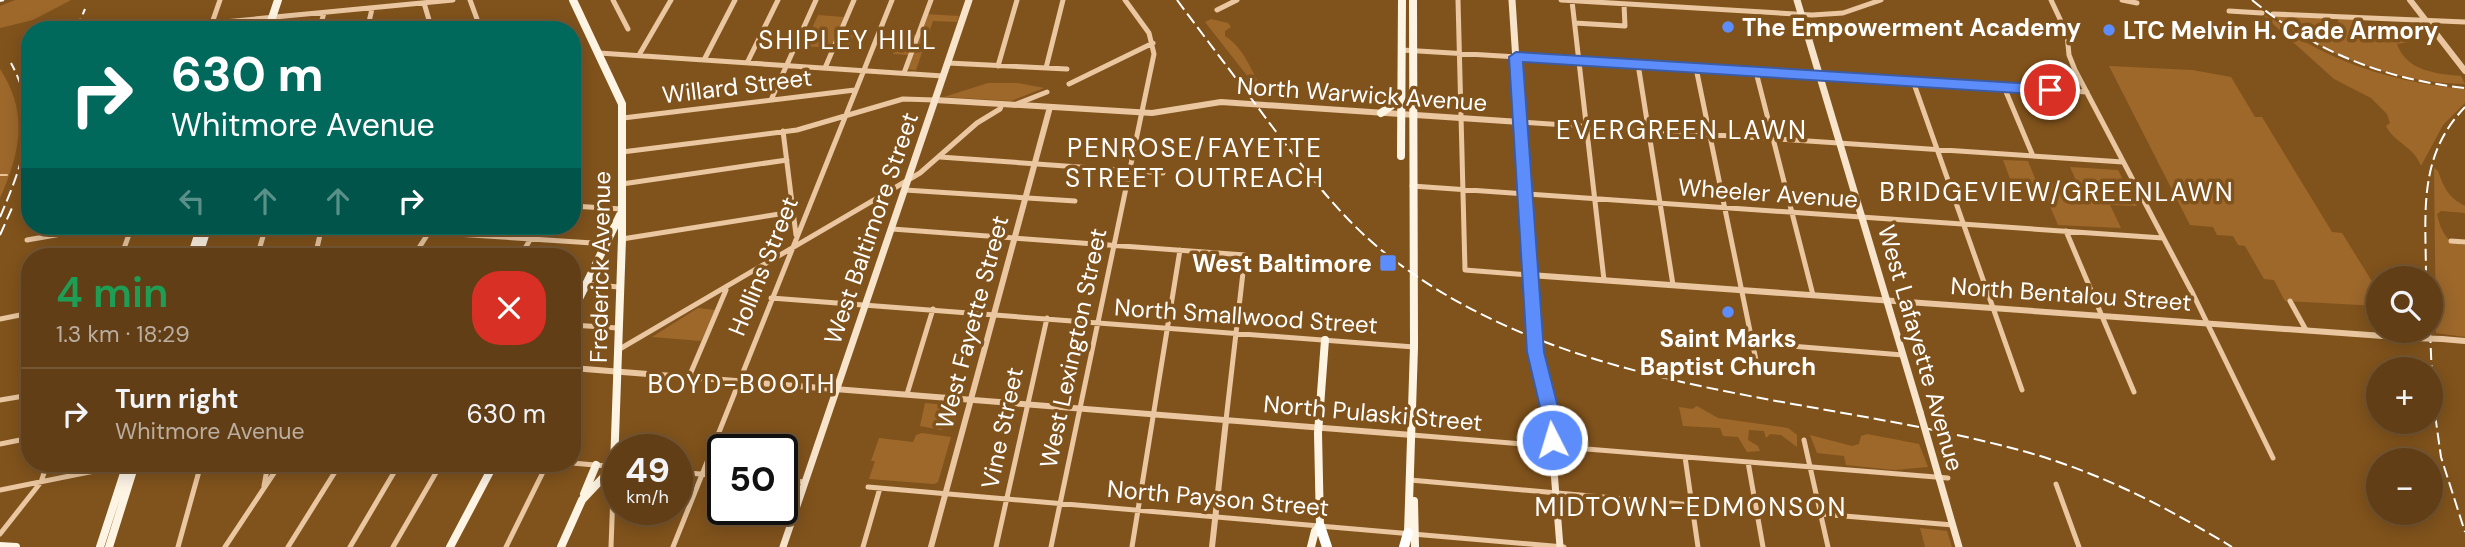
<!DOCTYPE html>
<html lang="en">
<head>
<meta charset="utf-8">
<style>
	:root { --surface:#613e15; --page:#67451e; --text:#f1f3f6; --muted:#baaea0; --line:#755734 }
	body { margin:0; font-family:"DM Sans",sans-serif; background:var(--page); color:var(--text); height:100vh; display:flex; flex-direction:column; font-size:26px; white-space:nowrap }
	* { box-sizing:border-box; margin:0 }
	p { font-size:23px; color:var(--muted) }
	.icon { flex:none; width:38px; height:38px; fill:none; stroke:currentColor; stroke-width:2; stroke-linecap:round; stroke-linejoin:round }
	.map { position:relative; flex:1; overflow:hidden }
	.details { position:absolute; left:21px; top:248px; width:560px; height:224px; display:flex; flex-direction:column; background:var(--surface); border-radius:28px; box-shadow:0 4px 18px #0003,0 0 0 2px var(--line) }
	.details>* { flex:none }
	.guide { position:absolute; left:21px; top:21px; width:560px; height:214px; border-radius:28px; box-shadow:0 4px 18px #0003,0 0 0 2px var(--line); background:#00695c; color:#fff; overflow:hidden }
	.fabs { position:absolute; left:2366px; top:266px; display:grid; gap:14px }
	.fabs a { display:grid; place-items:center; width:77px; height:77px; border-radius:50%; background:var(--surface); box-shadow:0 4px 18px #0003,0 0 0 2px var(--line); font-size:35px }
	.speed { position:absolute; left:602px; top:434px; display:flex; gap:14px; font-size:35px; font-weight:700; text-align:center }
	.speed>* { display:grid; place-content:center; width:91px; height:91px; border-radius:50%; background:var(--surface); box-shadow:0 4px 18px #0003,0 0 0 2px var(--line); line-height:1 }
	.speed small { font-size:18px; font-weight:400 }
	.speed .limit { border:4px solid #111; border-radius:10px; background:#fff; color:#111 }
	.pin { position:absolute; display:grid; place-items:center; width:60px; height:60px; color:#fff; margin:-30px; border:4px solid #fff; border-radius:50%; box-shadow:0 2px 7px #0007 }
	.me { position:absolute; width:77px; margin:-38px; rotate:355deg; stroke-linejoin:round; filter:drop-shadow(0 0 5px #0008) }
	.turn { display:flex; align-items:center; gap:24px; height:147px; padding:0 35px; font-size:32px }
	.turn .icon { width:91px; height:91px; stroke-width:2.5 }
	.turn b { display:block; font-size:49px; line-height:60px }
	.lanes { display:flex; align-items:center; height:66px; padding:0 35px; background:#0003; justify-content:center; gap:35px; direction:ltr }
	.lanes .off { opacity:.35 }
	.round { display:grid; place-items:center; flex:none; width:74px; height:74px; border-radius:28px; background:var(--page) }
	.headline { display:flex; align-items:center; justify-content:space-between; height:119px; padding:0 35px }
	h1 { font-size:42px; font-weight:600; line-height:52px; color:#1e9e55 }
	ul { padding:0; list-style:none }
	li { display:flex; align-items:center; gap:21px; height:91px; padding:0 35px; border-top:2px solid var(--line) }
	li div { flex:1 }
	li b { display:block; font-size:26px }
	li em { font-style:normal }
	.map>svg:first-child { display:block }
	.green { fill:#9e682b }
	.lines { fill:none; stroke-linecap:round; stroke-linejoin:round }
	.stream { stroke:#ecc193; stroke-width:2 }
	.minor { stroke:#eac7a0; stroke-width:5 }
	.tertiary { stroke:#eac7a0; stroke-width:6 }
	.secondary { stroke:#f7e4cb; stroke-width:7 }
	.primary { stroke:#fef4e4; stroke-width:8 }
	.motorway { stroke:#fff; stroke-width:10 }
	.rail { stroke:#fff; stroke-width:2; stroke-dasharray:12 5; stroke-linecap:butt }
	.tertiary-bridge { stroke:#eac7a0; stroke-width:6 }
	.secondary-bridge { stroke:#f7e4cb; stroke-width:7 }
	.route { fill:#5d8dfb; stroke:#3c5ca3; stroke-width:2 }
	.poi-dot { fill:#5d8dfb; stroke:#81531c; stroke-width:2.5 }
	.labels { text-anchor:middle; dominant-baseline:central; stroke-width:7; stroke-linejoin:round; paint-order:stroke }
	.poi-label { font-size:24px; font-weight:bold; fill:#fff; stroke:#81531c; text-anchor:start }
	.street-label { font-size:24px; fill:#fff; stroke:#81531c }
	.neighbourhood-label { font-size:26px; letter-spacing:2px; fill:#fff; stroke:#81531c }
</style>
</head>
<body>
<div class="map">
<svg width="2465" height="547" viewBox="0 0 2465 547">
	<rect width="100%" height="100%" fill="#81531c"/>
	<path class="green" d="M 15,0 L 71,0 L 33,20 L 0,28 L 0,6 Z
		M 925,14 L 959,16 L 957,22 L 933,21 L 916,70 L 905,69 L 910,55 L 893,54 L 900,34 L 918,35 Z
		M 818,15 L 844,17 L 839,29 L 856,30 L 847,51 L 832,51 L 833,48 L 804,46 Z
		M 2263,15 C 2278,20 2294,36 2309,44 C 2358,71 2410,84 2465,89 L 2465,103 L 2443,125 L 2421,166 C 2414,146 2394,143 2386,126 L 2390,123 L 2387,114 L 2371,98 L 2334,79 Z
		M 2273,15 L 2322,18 L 2326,25 L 2337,28 L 2339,17 L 2353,18 L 2363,30 L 2401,33 L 2409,42 L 2397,44 C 2406,71 2437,74 2461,76 L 2465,84 C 2398,83 2326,57 2273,15 Z
		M 1211,19 L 1228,23 L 1231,27 L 1225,31 L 1225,36 C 1247,50 1252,76 1267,96 L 1263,96 L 1205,22 Z
		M 2109,66 L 2192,70 L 2231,77 L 2255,117 L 2262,117 L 2332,232 L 2342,233 L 2378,291 L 2378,306 L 2285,301 L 2274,280 L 2264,279 L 2245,246 L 2238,245 L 2233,236 L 2217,235 L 2213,227 L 2190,225 Z
		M 0,69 C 29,113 20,153 0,198 Z
		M 988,83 L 1018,83 L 1044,88 L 1011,101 L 944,97 Z
		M 2003,160 L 2028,161 L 2038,186 L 2012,184 Z
		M 2070,167 L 2118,170 L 2137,206 L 2110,205 L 2121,228 L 2058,225 L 2040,183 L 2078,185 Z
		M 2434,168 L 2438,171 C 2444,188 2448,197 2465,206 L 2465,213 L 2441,211 L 2437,214 C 2441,231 2446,244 2465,245 L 2465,337 L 2436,333 Z
		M 698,308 L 715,310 L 701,341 L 652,337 Z
		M 925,403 L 958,406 L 954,427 L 945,427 L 941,430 L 920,426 Z
		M 1697,406 L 1718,418 L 1788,428 L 1797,435 L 1797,447 L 1781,435 L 1770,434 L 1766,438 L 1764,431 L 1749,430 L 1748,440 L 1758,446 L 1760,451 L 1747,452 L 1738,437 L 1723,436 L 1720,428 L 1683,426 L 1679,407 L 1692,409 Z
		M 922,433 L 951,437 L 938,482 L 934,484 L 869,479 L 875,461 L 871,461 L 879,438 L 913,442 L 916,435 Z
		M 1867,434 L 1919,444 L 1928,467 L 1894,470 L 1846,465 L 1844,456 L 1817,453 L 1810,435 L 1852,446 L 1859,444 L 1861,436 Z
		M 1920,528 L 1947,531 L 1952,547 L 1925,547 Z"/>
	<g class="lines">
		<path class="stream" d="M 0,175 L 7,175"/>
		<path class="minor" d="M 470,0 L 481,30
			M 613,0 L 628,29
			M 1458,0 L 1465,270 L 1530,275
			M 1561,0 L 1812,15 L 1843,13 L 1881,0
			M 2051,0 L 2067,34 L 2069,55 L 2075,70 L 2193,294 L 2273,458
			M 2122,0 L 2137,3
			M 1572,1 L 1604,280
			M 424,3 L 432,30
			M 1217,10 L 1237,0
			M 2229,11 L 2262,13
			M 2273,14 L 2465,22
			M 212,23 L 220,0
			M 1575,23 L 1625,26 L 1624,4
			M 182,26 L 453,0
			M 319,30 L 324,13
			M 367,30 L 372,9
			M 1402,50 L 2087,92
			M 599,53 L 943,76
			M 639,55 L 671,0
			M 704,60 L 735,0
			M 747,63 L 778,0
			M 948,63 L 1067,69
			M 1638,64 L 1673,285
			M 998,66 L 1017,0
			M 825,68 L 854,0
			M 1046,68 L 1063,0
			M 1696,68 L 1758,370
			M 1756,72 L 1813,295
			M 904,73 L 931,0
			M 1913,81 L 2022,390
			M 1069,84 L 1153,43
			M 2004,87 L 2033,156
			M 771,100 L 816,0
			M 1014,105 L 1047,92
			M 623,118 L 855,90
			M 1520,122 L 2123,162
			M 783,131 L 796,235
			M 622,152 L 797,130 L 903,99 L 935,100
			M 940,157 L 1163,173
			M 622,184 L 787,160
			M 1412,186 L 2163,238
			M 905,190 L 1075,201
			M 572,206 L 622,209
			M 333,226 L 608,244
			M 892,229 L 1245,255 L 1226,420
			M 2066,231 L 2134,392
			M 622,239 L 792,212
			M 27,240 L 107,226
			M 2451,241 L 2465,242
			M 121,257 L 132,226
			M 257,257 L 266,226
			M 315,257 L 322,226
			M 413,257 L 433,226
			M 520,257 L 538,226
			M 572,283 L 619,287
			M 771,298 L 1414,347
			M 2290,301 L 2306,330
			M 0,319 L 30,313
			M 572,325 L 618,328
			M 1752,343 L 1903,355
			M 618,350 L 920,173 L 977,123 L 1000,109 L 1002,104
			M 689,377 L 726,290
			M 907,394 L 933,309
			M 0,400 L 30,395
			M 1412,435 L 1948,478
			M 1804,440 L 1828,547
			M 0,444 L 30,438
			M 1685,457 L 1698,547
			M 1748,462 L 1763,547
			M 572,463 L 618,467
			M 677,472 L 723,476
			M 782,480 L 805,482
			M 1410,480 L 1692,505
			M 2056,484 L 2079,547
			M 264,486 L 268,464
			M 868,487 L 1564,547
			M 0,490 L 129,464
			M 1820,514 L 1953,525
			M 0,534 L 41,482 L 47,464
			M 178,547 L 201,464
			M 225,547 L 280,464
			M 288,547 L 340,464
			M 350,547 L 399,464
			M 393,547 L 441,464
			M 506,547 L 547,464
			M 611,547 L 614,466
			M 673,547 L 892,0
			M 863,547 L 880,488
			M 996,547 L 1047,318
			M 1051,547 L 1154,54 L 1149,33 L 1125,0
			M 1132,547 L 1180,250"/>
		<path class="tertiary" d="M 2410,0 L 2465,71
			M 935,100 L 1152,113 L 1221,102 L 1520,122
			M 1530,275 L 2411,338
			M 2442,339 L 2465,341
			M 572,368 L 1412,435
			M 931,547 L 1050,107
			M 1212,547 L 1226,420"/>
		<path class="secondary" d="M 1512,0 L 1534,333
			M 1797,0 L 1920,412
			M 1536,352 L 1549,407 L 1560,547
			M 783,547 L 969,0"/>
		<path class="primary" d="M 268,30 L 278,0
			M 1381,113 L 1401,99
			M 1401,156 L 1402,0
			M 191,257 L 201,226
			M 198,257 L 208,226
			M 572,313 L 620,215
			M 584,494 L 596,465
			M 1414,501 L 1415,547
			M 1408,533 L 1414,347 L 1413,0
			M 0,546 L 16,547
			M 100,547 L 127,464
			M 109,547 L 135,464
			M 450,547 L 494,464
			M 561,547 L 582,500 L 614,466 L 622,239 L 622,104 L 573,0
			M 1311,547 L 1315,531 L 1320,526 L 1318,433 L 1325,340"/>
		<path class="motorway" d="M 1320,526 L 1327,547
			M 1404,547 L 1408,533"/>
		<path class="rail" d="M 1177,0 C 1209,43 1242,86 1274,129 C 1306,171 1339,215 1380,249 C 1564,399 1813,392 2030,453 C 2103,474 2168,508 2232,547
			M 2252,0 C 2315,52 2384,79 2465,88
			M 0,1 L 4,0
			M 76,30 L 85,9
			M 0,217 C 23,163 41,118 11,63
			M 0,235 L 12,208
			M 2426,278 C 2426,214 2417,157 2465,107
			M 2430,331 L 2433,400 L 2441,457 L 2465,532"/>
		<path class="tertiary-bridge" d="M 2411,338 L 2442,339"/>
		<path class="secondary-bridge" d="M 1534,333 L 1536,352
			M 1920,412 L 1959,547"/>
	</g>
	<path class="route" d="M 1516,52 L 2050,85 L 2057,90 L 2050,95 L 1523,62 L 1544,352 L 1558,407 L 1561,440 L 1558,445 L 1552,447 L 1546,445 L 1540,407 L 1527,352 L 1509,57 Z"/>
	<g class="poi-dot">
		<circle cx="1728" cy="27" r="7"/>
		<circle cx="2109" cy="30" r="7"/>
		<rect x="1379" y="254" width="18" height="18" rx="3.5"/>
		<circle cx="1728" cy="312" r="7"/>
	</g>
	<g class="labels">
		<g class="poi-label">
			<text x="1742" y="27">The Empowerment Academy</text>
			<text x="2123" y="30">LTC Melvin H. Cade Armory</text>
			<text x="1372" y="263" text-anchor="end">West Baltimore</text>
			<text x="1728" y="338" text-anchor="middle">Saint Marks<tspan x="1728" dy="28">Baptist Church</tspan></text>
		</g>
		<g class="street-label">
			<text transform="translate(737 86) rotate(-7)">Willard Street</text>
			<text transform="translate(1362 94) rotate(4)">North Warwick Avenue</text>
			<text transform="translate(1768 193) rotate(4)">Wheeler Avenue</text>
			<text transform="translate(871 228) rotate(-71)">West Baltimore Street</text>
			<text transform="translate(763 266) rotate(-68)">Hollins Street</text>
			<text transform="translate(600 267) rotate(-89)">Frederick Avenue</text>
			<text transform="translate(2071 294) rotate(4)">North Bentalou Street</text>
			<text transform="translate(1246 316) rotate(4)">North Smallwood Street</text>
			<text transform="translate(972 322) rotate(-75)">West Fayette Street</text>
			<text transform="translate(1073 348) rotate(-78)">West Lexington Street</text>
			<text transform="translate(1921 348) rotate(74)">West Lafayette Avenue</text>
			<text transform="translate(1373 413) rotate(5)">North Pulaski Street</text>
			<text transform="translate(1002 428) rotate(-78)">Vine Street</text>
			<text transform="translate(1218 498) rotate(5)">North Payson Street</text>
		</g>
		<g class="neighbourhood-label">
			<text x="848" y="40">SHIPLEY HILL</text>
			<text x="1682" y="130">EVERGREEN LAWN</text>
			<text x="1195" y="148">PENROSE/FAYETTE<tspan x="1195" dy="30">STREET OUTREACH</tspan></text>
			<text x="2057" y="192">BRIDGEVIEW/GREENLAWN</text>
			<text x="742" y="384">BOYD-BOOTH</text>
			<text x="1691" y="507">MIDTOWN-EDMONSON</text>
		</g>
	</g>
</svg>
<div class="fabs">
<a><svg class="icon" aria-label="search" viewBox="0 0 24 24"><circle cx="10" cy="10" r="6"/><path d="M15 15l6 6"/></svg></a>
<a>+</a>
<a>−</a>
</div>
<div class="speed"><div>49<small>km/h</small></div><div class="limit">50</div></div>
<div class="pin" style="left:2050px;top:90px;background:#d93025"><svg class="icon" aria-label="arrive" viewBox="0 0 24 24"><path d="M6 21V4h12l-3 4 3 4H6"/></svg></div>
<svg class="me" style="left:1552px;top:440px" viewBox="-20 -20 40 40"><circle r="17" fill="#5d8dfb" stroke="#fff" stroke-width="3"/><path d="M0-11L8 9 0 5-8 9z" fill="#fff"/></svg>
<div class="guide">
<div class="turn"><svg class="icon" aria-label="right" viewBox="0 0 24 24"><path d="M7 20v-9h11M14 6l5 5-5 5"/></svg><div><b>630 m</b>Whitmore Avenue</div></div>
<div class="lanes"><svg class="icon off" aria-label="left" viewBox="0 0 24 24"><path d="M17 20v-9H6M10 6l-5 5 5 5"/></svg><svg class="icon off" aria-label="ahead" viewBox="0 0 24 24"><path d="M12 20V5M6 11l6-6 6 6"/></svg><svg class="icon off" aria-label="ahead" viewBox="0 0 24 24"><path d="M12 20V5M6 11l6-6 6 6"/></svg><svg class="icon" aria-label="right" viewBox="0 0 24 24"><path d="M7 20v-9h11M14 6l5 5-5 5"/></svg></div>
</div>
<section class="details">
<div class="headline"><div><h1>4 min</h1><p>1.3 km · 18:29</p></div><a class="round" style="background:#d93025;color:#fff"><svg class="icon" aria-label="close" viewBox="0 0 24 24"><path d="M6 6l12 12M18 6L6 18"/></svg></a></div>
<ul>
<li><svg class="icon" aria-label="right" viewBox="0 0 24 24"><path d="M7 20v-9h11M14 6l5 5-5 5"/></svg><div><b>Turn right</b><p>Whitmore Avenue</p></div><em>630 m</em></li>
</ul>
</section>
</div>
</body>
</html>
